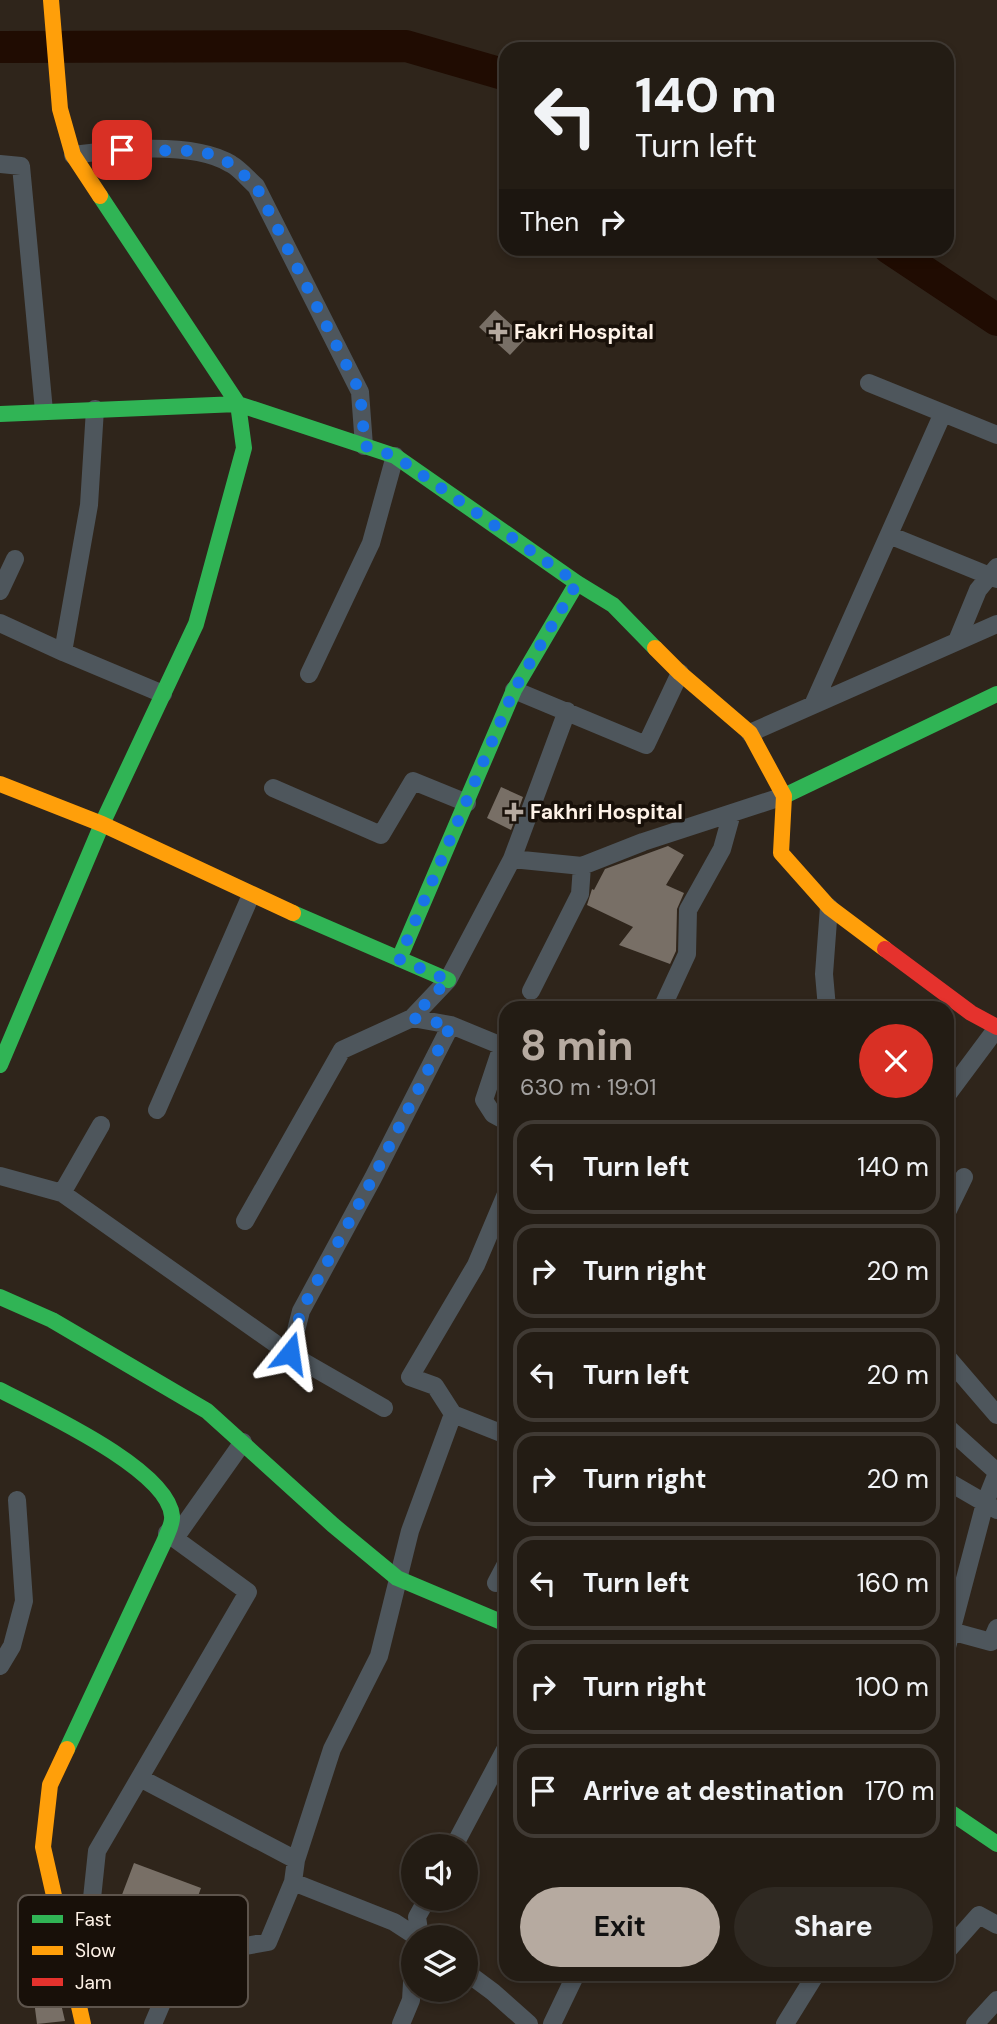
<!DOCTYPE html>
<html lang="en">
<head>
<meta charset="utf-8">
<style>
	:root { --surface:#231c14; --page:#2f2922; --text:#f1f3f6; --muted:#a3a1a0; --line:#403a34; --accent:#b6aaa0 }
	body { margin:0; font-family:"DM Sans",sans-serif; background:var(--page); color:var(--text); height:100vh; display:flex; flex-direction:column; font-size:26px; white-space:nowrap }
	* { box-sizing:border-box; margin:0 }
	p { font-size:23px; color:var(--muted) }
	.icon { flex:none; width:38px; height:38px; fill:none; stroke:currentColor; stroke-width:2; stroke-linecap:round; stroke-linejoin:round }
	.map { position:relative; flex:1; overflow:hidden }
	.drawer { position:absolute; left:499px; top:1001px; width:455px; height:980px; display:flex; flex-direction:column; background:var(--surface); border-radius:21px; box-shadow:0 4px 10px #0003,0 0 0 2px var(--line) }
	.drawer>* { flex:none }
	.banner { position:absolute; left:499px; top:42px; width:455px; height:214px; border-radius:21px; box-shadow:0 4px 10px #0003,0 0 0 2px var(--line); background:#231c14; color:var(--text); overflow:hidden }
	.fabs { position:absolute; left:401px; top:1834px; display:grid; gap:14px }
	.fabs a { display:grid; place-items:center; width:77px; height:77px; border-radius:50%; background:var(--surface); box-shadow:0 4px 10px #0003,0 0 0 2px var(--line); font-size:35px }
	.pin { position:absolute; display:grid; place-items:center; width:60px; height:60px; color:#fff; margin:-30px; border-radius:14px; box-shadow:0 4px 10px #0006 }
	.me { position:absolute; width:77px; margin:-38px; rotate:15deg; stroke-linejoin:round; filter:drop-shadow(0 0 5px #0008) }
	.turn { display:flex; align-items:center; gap:24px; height:147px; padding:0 21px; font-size:32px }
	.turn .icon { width:91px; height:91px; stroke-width:2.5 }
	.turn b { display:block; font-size:49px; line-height:60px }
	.then { display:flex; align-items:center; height:66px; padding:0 21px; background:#0003; gap:14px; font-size:26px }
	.round { display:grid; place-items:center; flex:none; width:74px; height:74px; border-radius:37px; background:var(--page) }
	.headline { display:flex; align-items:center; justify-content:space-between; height:119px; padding:0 21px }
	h1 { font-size:42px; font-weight:700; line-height:52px; color:var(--accent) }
	.button { display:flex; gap:14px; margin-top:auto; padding:14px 21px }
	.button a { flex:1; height:80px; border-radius:42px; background:var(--accent); color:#111; font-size:28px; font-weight:700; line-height:80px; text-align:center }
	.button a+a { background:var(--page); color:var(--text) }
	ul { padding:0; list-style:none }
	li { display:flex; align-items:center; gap:21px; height:94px; margin:0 14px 10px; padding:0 7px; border:4px solid var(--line); border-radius:21px }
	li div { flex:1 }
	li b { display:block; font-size:26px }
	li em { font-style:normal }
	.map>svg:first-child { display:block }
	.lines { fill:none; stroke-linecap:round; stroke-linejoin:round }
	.river { stroke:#200c02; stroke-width:32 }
	.building { fill:#786f66 }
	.street { stroke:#4e565c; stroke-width:18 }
	.fast { stroke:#30b455; stroke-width:16 }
	.slow { stroke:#ff9f0a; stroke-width:16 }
	.jam { stroke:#e5322d; stroke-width:16 }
	.route { stroke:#1a73e8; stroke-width:12; stroke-dasharray:0 21.6 }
	.poi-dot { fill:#b6aaa0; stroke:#181009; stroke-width:2.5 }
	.labels { text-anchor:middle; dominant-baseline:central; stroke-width:7; stroke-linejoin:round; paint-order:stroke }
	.poi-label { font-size:21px; font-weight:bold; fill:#fef2e7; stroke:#181009; text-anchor:start }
	.key { fill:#181009; stroke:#5d544c; stroke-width:2 }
	.key-label { font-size:19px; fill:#fef2e7 }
</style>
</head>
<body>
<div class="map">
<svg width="997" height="2024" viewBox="0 0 997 2024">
	<rect width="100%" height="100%" fill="#2f251b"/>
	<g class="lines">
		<path class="river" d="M 0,47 L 406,46 L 506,75
			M 889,248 L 997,320"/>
	</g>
	<path class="building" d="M 495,310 L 526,338 L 510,355 L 479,327 Z
		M 501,787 L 523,797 L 511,830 L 487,818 Z
		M 668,846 L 684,855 L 666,885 L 684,893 L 677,909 L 676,951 L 670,964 L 619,945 L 633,927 L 587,905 L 592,889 L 594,890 L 605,869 Z
		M 134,1863 L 201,1888 L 188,1924 L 120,1900 Z
		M 156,1987 L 149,2004 L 112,2007 L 111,1991 Z
		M 58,1991 L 65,2021 L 37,2024 L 33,1993 Z"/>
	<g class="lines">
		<path class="street" d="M 73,155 C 116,149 194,141 231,164 C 240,169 248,179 256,186 L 360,392 L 364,446
			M 0,164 L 21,166 L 44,411
			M 869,383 L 997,435
			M 95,409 L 89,505 L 63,652 L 163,694
			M 889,535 L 997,579
			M 0,591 L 15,559
			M 0,623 L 63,652
			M 957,641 L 978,590 L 997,567
			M 309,674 L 371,543 L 395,456
			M 514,690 L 646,745 L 680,673
			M 813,705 L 943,413
			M 750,733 L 997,624
			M 273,788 L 381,835 L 413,781 L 467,803
			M 512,859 L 582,866 L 643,842 L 784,796
			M 531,991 L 580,894 L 582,866
			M 662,1008 L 687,954 L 688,910 L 722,849 L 732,813
			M 827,1008 L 824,974 L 829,907
			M 947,1095 L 997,1028
			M 157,1110 L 251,895
			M 506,1121 L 493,1114 L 484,1100 L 502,1046 L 451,1025 L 412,1018 L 448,980 L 512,859 L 567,711
			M 0,1176 L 62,1193 L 290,1354 L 384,1408
			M 62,1193 L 101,1125
			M 506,1194 L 476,1265 L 410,1377 L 435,1386 L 453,1414 L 506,1435
			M 947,1212 L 964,1177
			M 245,1221 L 342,1050 L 412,1018
			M 290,1354 L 301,1311 L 373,1178 L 451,1025
			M 947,1357 L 997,1415
			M 947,1427 L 997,1472
			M 947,1481 L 997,1510
			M 167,1533 L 248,1592 L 97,1851 L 90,1917 L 73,1976 L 268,1942 L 293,1882 L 296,1860 L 332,1749 L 379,1656 L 410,1531 L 453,1414
			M 175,1538 L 243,1442
			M 496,1583 L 506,1564
			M 947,1630 L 991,1642 L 997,1628
			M 947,1647 L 985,1503 L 997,1473
			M 0,1666 L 12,1646 L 24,1601 L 17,1500
			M 140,1778 L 296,1860
			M 454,1846 L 506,1748
			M 293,1882 L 394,1922 L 417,1937
			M 420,1937 L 417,1917 L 427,1899
			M 947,1951 L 979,1915 L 997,1925
			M 466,1972 L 493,1992 L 529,2024
			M 153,2024 L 181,1958
			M 401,2024 L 411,2000 L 413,1966
			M 552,2024 L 576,1974
			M 785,2024 L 816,1974
			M 975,2024 L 997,2000"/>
		<path class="fast" d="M 0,414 L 238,404 L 395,456 L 577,583 L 613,605 L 655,648
			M 784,796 L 997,694
			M 293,913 L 448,980
			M 399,959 L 514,690 L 577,583
			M 0,1065 L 102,824 L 196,624 L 244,448 L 238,404 L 100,196
			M 0,1297 L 52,1320 L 207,1411 L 333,1525 L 397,1578 L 506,1624
			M 0,1390 C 40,1411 168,1469 172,1516 C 173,1524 167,1534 164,1542 L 67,1749
			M 947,1810 L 997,1844"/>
		<path class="slow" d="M 51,0 L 60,109 L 73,155 L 100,196
			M 655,648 L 680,673 L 750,733 L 784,796 L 781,853 L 829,907 L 885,949
			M 0,784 L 102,824 L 293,913
			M 67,1749 L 50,1785 L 43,1847 L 83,2024"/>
		<path class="jam" d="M 885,949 L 971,1013 L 997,1027"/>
	</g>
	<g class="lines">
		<path class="route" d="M 122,150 L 202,151 L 232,164 L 256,186 L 360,392 L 365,446 L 395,456 L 577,583 L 514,690 L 399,959 L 448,980 L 412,1018 L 451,1025 L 373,1178 L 301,1311 L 290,1353"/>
	</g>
	<g class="poi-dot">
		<path d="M494.5 321.5h7v7h7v7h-7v7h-7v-7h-7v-7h7z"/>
		<path d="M510.5 801.5h7v7h7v7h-7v7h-7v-7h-7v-7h7z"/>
	</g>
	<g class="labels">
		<g class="poi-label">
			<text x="514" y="332">Fakri Hospital</text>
			<text x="530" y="812">Fakhri Hospital</text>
		</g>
	</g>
	<rect x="18" y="1895" width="230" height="112" rx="10" class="key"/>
	<rect x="32" y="1915" width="31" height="8" fill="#30b455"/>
	<rect x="32" y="1946" width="31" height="9" fill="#ff9f0a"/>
	<rect x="32" y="1978" width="31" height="8" fill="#e5322d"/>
	<g class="key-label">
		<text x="75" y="1926">Fast</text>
		<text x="75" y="1957">Slow</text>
		<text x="75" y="1989">Jam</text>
	</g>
</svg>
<div class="fabs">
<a><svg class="icon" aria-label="sound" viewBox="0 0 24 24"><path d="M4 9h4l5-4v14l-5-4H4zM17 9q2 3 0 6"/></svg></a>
<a><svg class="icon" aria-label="layers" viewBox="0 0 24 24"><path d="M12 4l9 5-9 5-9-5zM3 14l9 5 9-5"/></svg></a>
</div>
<div class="pin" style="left:122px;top:150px;background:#d93025"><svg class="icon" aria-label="arrive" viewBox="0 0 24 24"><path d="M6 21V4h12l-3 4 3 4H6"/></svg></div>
<svg class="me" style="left:290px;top:1353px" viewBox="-20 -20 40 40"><path d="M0-17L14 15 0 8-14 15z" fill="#1a73e8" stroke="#fff" stroke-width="4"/></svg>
<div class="banner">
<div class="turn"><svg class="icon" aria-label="left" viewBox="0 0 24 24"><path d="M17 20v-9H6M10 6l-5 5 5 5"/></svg><div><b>140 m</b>Turn left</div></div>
<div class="then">Then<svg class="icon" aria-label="right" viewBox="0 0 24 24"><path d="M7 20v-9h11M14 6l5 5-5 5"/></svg></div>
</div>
<section class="drawer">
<div class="headline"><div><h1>8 min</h1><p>630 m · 19:01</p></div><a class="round" style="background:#d93025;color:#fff"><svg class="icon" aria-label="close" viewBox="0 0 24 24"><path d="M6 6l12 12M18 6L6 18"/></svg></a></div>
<ul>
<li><svg class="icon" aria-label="left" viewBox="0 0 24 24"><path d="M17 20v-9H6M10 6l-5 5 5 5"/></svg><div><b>Turn left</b></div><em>140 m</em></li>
<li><svg class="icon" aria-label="right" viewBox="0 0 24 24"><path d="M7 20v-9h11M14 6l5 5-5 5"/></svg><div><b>Turn right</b></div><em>20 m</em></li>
<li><svg class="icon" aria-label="left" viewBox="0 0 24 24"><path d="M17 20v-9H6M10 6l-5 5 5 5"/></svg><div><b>Turn left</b></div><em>20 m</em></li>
<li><svg class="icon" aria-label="right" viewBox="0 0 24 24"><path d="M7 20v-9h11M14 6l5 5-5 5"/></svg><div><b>Turn right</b></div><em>20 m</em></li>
<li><svg class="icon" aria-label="left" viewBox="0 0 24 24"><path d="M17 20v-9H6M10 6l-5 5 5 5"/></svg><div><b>Turn left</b></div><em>160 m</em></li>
<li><svg class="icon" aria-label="right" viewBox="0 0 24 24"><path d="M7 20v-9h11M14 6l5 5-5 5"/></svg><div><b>Turn right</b></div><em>100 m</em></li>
<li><svg class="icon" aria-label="arrive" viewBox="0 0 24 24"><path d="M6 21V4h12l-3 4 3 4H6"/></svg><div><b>Arrive at destination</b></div><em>170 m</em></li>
</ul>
<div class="button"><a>Exit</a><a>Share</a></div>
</section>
</div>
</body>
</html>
